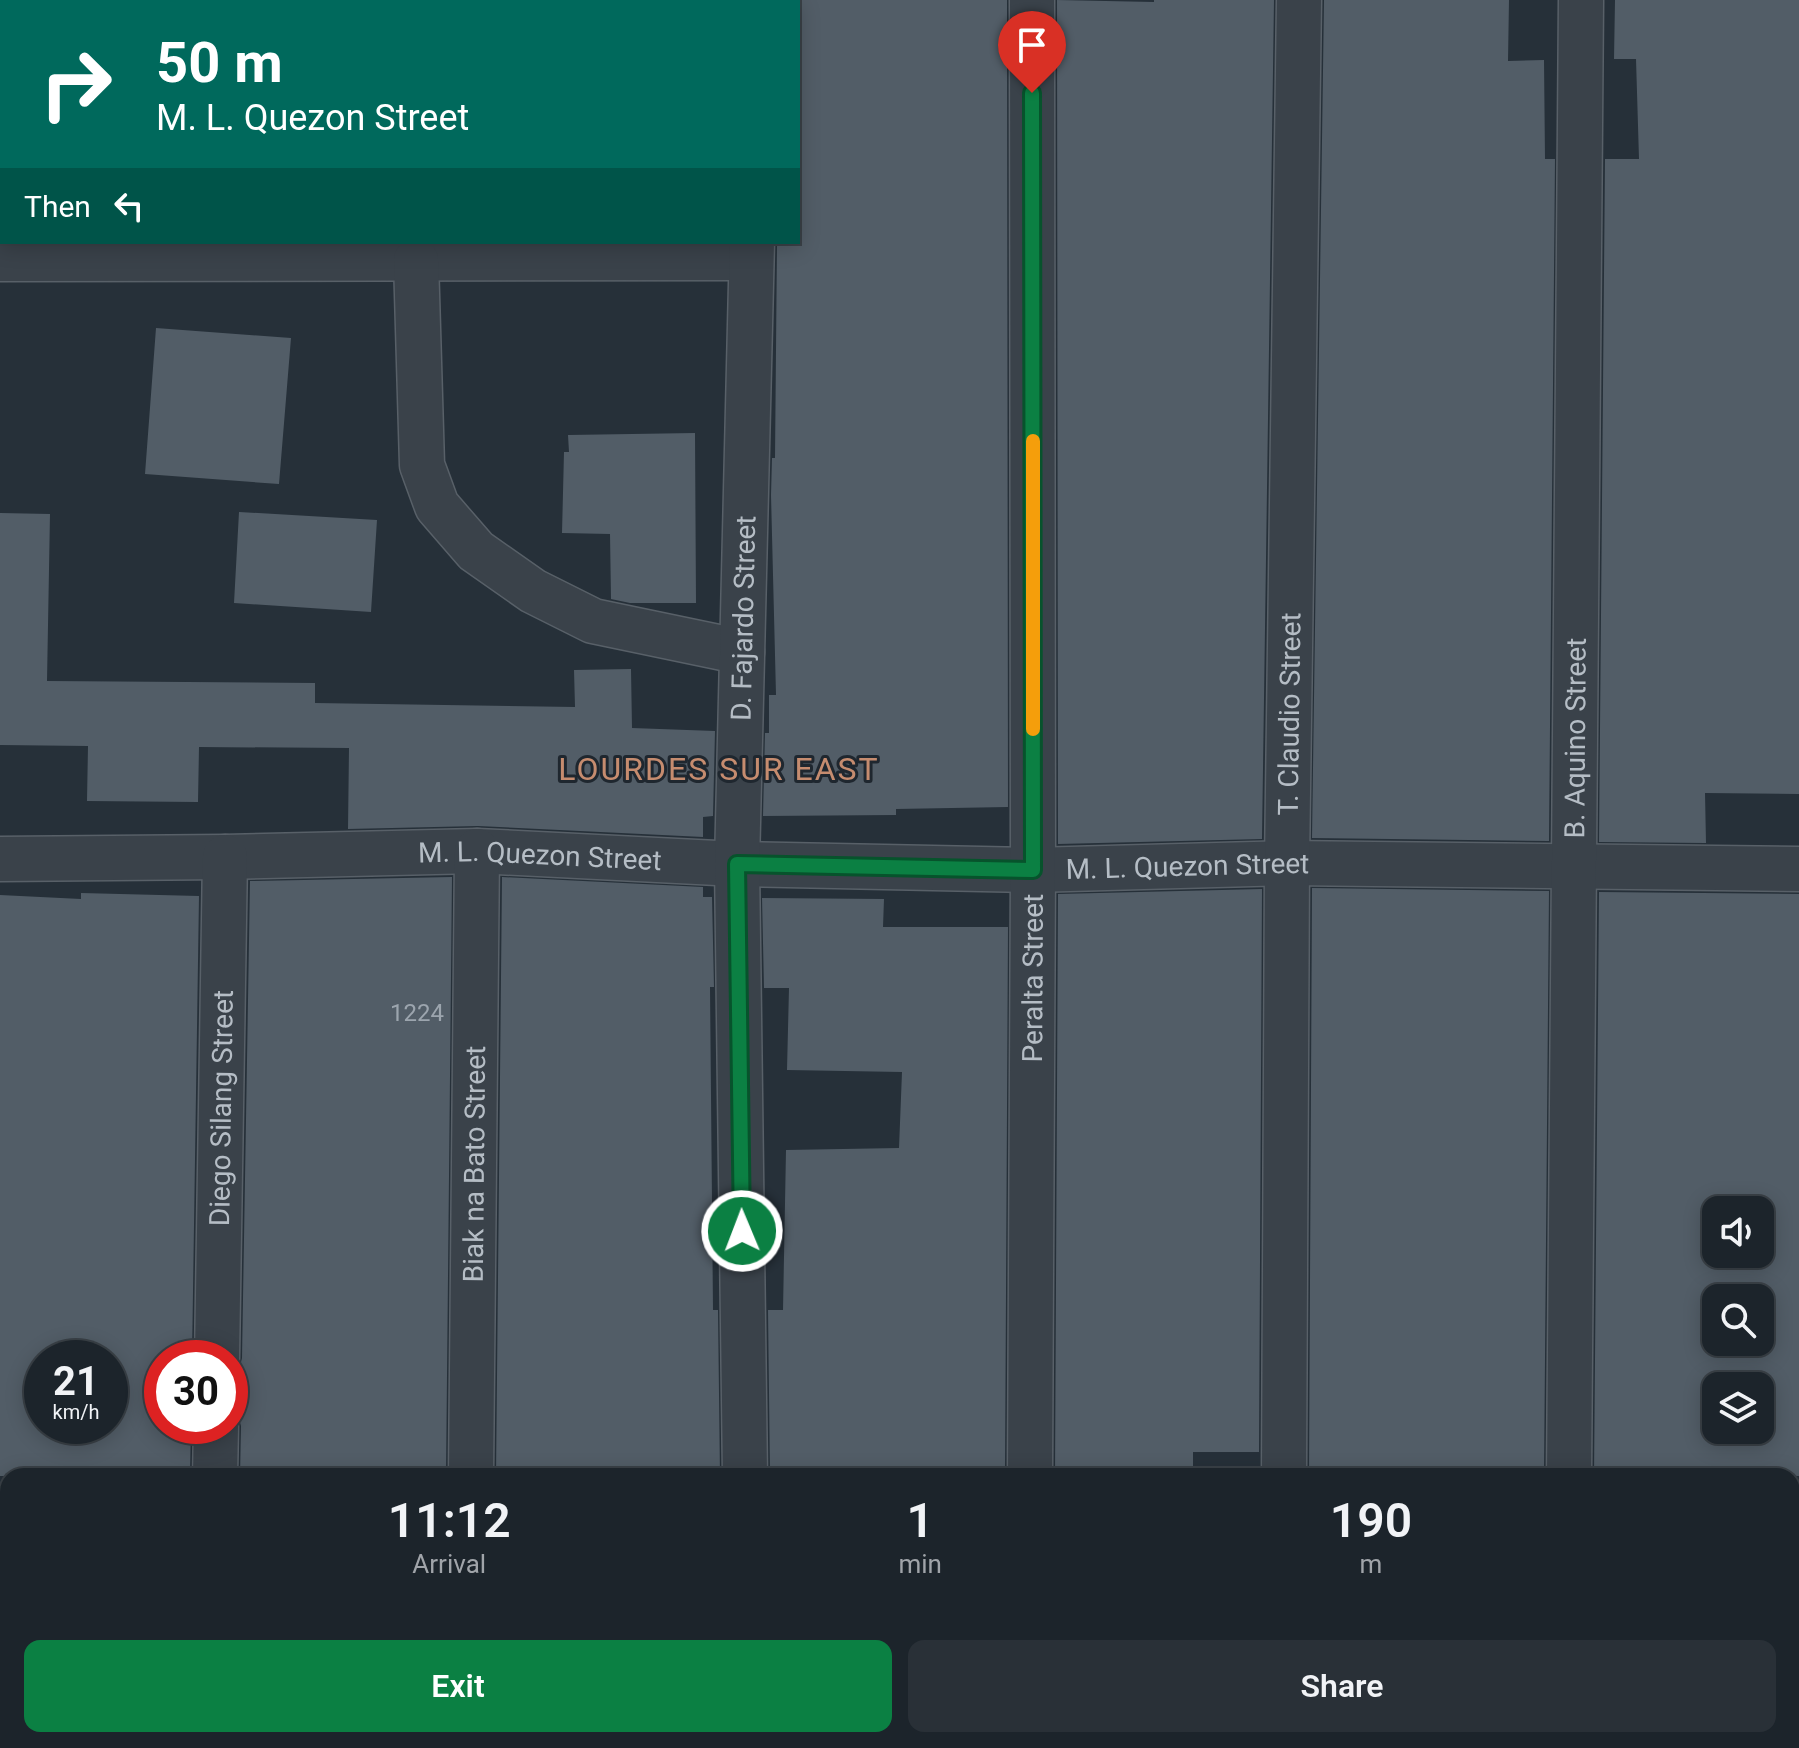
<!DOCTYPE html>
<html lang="en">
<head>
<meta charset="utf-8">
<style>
	:root { --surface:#1c242b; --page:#293037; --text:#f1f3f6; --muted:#a0a4a9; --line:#3a4147; --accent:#0b8043 }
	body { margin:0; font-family:Roboto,sans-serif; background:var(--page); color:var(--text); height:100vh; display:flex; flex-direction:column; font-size:30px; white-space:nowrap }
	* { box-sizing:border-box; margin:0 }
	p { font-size:26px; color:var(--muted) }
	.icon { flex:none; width:44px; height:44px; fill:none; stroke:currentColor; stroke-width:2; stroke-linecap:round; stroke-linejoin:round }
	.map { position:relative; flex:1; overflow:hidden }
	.panel { position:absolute; left:0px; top:1468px; width:1800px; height:280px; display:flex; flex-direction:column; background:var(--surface); border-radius:24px 24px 0 0; box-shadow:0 4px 20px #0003,0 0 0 2px var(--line) }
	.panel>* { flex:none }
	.top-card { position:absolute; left:0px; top:0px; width:800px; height:244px; box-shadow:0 4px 20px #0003,0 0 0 2px var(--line); background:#00695c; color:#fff; overflow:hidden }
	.tools { position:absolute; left:1702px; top:1196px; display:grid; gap:16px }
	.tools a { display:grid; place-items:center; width:72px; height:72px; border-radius:16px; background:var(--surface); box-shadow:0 4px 20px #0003,0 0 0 2px var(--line); font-size:40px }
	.speed { position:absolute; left:24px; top:1340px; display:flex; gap:16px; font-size:40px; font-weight:700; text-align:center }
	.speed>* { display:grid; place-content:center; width:104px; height:104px; border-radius:50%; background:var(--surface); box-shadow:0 4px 20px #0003,0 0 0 2px var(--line); line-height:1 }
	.speed small { font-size:20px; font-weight:400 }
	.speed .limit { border:12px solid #d22; background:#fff; color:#111 }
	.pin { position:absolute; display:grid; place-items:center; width:68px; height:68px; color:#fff; margin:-82px -34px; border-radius:50% 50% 50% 0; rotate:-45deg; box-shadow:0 0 8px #0007 }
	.pin .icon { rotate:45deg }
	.me { position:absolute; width:88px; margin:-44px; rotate:359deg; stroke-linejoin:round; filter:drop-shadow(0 0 6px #0008) }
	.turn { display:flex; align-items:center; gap:28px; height:168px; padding:0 24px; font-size:36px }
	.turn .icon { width:104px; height:104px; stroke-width:2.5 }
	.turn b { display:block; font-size:56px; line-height:68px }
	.then { display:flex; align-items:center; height:76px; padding:0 24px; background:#0003; gap:16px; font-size:30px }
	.eta { display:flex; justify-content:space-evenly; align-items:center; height:136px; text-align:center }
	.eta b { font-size:48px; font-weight:600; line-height:56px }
	.primary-button { display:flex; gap:16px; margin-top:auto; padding:16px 24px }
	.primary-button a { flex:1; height:92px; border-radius:16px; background:var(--accent); color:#fff; font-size:32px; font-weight:600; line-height:92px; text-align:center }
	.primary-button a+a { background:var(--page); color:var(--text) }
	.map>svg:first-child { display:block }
	.building { fill:#525d67; fill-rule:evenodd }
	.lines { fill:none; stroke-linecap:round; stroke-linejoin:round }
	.minor-casing { stroke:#586068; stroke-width:47 }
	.minor { stroke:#3a424a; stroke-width:44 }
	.route-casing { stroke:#07532c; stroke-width:20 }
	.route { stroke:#0b8043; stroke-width:14 }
	.slow { stroke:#f59e0b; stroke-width:14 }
	.labels { text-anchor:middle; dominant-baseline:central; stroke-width:6; stroke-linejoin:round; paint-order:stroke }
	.number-label { font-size:24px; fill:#9ca5ae }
	.street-label { font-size:28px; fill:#b5bdc5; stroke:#1f272f }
	.quarter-label { font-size:32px; letter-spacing:2px; fill:#c68c6f; stroke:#1f272f }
</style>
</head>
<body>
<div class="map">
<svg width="1799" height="1748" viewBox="0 0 1799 1748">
	<rect width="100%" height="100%" fill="#263039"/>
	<path class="building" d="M 798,0 L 1007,0 L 1008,807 L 896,809 L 896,815 L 763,816 L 765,733 L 769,733 L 769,695 L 776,695 L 771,495 L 772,458 L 775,458 L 777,242 L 798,242 Z
		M 1057,0 L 1154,2 L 1154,0 L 1274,0 L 1262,839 L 1058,844 Z
		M 1324,0 L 1509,0 L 1508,61 L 1544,60 L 1545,159 L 1555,159 L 1549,841 L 1312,838 Z
		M 1615,0 L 1799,0 L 1799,794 L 1705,793 L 1706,843 L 1599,842 L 1605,159 L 1639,159 L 1636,59 L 1614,59 Z
		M 156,328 L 291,338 L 279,484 L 145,474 Z
		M 695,433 L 696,603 L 630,603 L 611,599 L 610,534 L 562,533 L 564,452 L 569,452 L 568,435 Z
		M 239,512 L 377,520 L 371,612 L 234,603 Z
		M 0,513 L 50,514 L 47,681 L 315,683 L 315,703 L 575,707 L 574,670 L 631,669 L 632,728 L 715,731 L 713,816 L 703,817 L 703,837 L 478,826 L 348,829 L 349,748 L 199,747 L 198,802 L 87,801 L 88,746 L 0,745 Z
		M 452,877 L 446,1476 L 240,1476 L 241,1426 L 238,1415 L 230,1406 L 230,1379 L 239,1370 L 242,1358 L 250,881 Z
		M 502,877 L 703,887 L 703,897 L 712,897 L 714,987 L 710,987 L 713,1310 L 718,1310 L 720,1476 L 496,1476 Z
		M 1312,888 L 1549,891 L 1544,1476 L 1309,1476 Z
		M 1262,889 L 1259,1452 L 1193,1452 L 1193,1476 L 1055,1476 L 1058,894 Z
		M 1599,892 L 1799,894 L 1799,1476 L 1594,1476 ZM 1716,1210 L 1760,1210 L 1760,1254 L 1716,1254 ZM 1716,1298 L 1760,1298 L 1760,1342 L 1716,1342 ZM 1716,1386 L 1760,1386 L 1760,1430 L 1716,1430 Z
		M 81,893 L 199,896 L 192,1358 L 162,1358 L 162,1426 L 191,1426 L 190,1476 L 0,1476 L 0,895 L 81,899 ZM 42,1358 L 110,1358 L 110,1426 L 42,1426 Z
		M 762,898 L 884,899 L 883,927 L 1008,927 L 1005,1476 L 770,1476 L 768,1310 L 783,1310 L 786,1150 L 899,1148 L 902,1072 L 787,1070 L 789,988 L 764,988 Z"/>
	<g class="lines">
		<defs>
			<g id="minor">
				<path d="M 57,0 L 57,2"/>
				<path d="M 758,2 L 758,0"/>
				<path d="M 0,259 L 751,258"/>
				<path d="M 416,260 L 422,465 L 437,506 L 476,551 L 533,591 L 593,621 L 742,652"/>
				<path id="s1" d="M 0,859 L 225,857 L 477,851 L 737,864 L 1033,870 L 1287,863 L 1799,869"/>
				<path id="s2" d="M 217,1358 L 225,857"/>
				<path d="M 215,1476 L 216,1426"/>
				<path id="s3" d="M 471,1476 L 477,851"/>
				<path id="s4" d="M 745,1476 L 737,864 L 752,242"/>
				<path id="s5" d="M 1030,1476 L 1033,870 L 1032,0"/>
				<path id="s6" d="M 1284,1476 L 1287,863 L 1299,0"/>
				<path id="s7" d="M 1569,1476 L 1581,0"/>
				<path d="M 749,1740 L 749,1748"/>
				<path d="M 211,1748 L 211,1740"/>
				<path d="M 469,1748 L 469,1740"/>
				<path d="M 1029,1748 L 1029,1740"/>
				<path d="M 1282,1748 L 1282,1740"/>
				<path d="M 1566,1748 L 1567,1740"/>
			</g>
		</defs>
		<use href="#minor" class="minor-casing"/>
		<use href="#minor" class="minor"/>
	</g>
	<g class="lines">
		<defs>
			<path id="route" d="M 742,1231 L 737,864 L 1033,870 L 1032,93"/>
		</defs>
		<use href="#route" class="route-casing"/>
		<use href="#route" class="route"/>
		<path class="slow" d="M 1033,441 L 1033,729"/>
	</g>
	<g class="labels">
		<g class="number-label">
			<text x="417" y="1013">1224</text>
		</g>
		<g class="street-label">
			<text stroke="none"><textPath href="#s4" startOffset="858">D. Fajardo Street</textPath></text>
			<text stroke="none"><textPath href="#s6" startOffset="762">T. Claudio Street</textPath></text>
			<text stroke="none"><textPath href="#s7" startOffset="738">B. Aquino Street</textPath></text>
			<text stroke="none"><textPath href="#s1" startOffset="540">M. L. Quezon Street</textPath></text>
			<text stroke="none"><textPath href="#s1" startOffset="1188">M. L. Quezon Street</textPath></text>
			<text stroke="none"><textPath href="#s5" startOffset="498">Peralta Street</textPath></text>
			<text stroke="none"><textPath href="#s2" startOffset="250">Diego Silang Street</textPath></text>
			<text stroke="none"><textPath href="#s3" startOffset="312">Biak na Bato Street</textPath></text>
		</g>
		<g class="quarter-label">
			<text x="719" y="769">LOURDES SUR EAST</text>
		</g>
	</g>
</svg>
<div class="tools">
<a><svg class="icon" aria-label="sound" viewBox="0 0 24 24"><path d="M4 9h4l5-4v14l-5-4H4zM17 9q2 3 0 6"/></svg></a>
<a><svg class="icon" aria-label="search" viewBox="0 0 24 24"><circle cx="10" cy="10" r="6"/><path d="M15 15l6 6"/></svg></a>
<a><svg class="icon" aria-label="layers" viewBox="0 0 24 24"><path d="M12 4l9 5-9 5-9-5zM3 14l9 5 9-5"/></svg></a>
</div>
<div class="speed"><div>21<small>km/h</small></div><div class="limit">30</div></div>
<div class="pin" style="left:1032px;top:93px;background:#d93025"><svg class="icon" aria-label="arrive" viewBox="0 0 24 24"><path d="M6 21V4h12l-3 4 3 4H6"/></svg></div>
<svg class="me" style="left:742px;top:1231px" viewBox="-20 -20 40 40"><circle r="17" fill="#0b8043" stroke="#fff" stroke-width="3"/><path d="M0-11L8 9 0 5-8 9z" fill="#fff"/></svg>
<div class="top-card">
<div class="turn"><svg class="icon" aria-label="right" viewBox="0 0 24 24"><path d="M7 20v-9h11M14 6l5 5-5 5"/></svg><div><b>50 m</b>M. L. Quezon Street</div></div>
<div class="then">Then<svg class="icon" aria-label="left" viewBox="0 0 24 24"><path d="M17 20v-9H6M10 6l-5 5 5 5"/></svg></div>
</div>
<section class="panel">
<div class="eta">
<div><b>11:12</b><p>Arrival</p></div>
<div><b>1</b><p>min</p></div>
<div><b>190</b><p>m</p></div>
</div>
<div class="primary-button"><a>Exit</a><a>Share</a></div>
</section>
</div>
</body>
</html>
